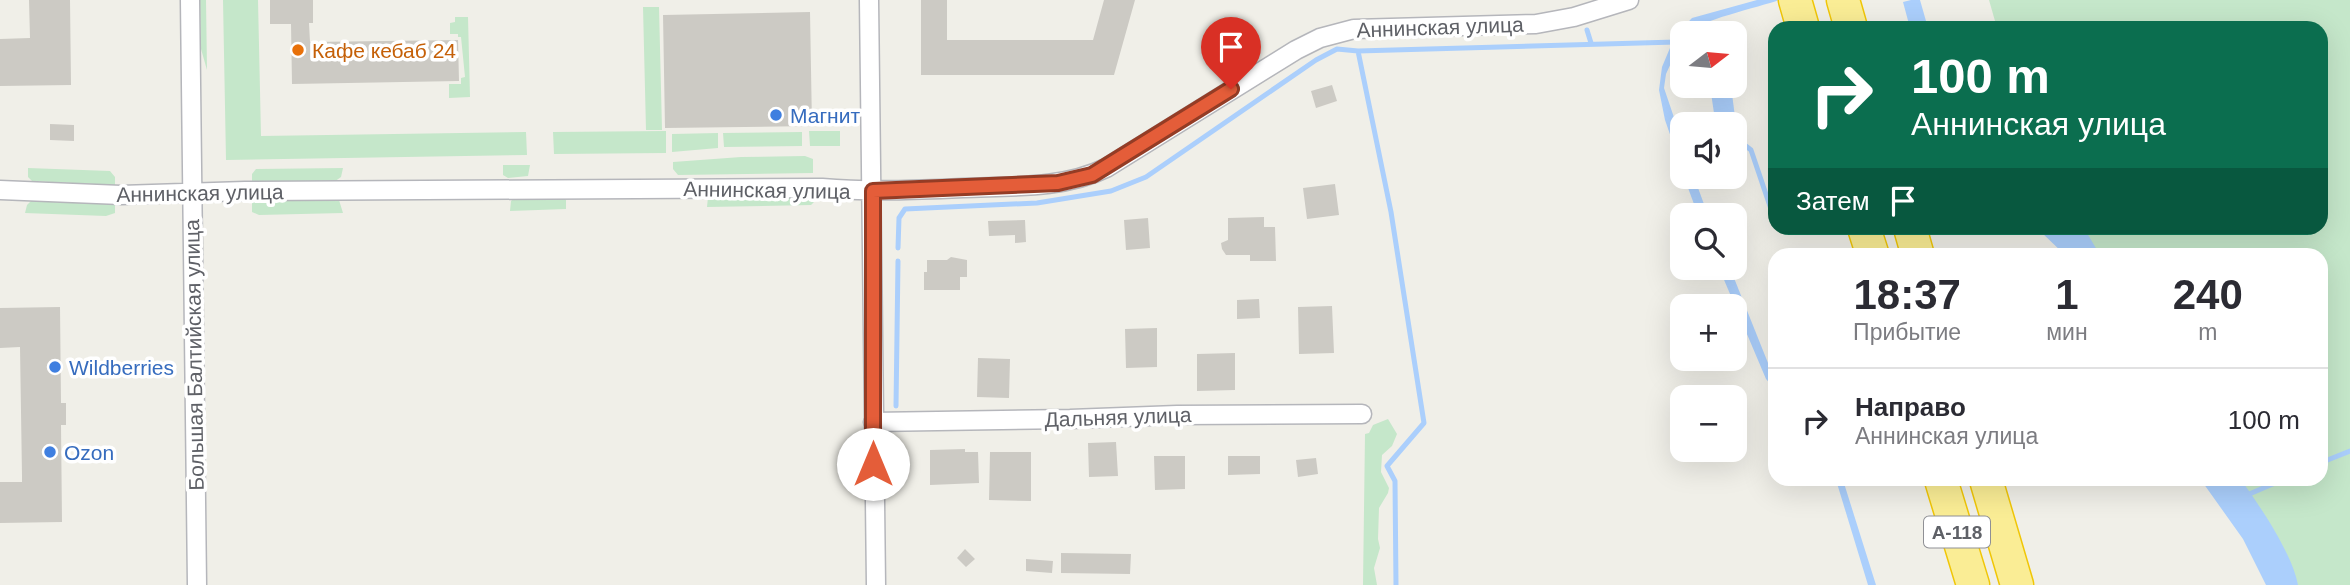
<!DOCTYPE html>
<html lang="ru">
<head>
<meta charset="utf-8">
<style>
	:root { --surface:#fff; --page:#f7f7f7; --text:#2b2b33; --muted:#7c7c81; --line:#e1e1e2 }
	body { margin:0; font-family:Helvetica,sans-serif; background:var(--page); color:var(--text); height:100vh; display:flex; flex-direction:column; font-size:26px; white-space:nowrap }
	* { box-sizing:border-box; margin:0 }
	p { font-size:23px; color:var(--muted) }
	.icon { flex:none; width:38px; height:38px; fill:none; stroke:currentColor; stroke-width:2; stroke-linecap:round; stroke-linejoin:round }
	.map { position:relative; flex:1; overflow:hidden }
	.drawer { position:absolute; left:1768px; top:248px; width:560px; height:238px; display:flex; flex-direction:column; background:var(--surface); border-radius:21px; box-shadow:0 7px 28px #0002 }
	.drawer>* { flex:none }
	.hud { position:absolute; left:1768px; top:21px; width:560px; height:214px; border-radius:21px; box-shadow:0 7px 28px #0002; background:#0b6e4f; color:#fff; overflow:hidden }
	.needle { width:46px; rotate:74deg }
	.fabs { position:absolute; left:1670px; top:21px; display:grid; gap:14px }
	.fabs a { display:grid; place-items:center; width:77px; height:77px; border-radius:14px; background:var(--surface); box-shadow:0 7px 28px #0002; font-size:35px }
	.pin { position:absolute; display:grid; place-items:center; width:60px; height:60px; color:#fff; margin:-72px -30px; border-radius:50% 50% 50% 0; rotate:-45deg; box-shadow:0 0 7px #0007 }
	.pin .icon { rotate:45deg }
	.me { position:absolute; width:77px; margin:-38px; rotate:0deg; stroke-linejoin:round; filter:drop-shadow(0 0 5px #0008) }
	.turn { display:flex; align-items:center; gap:24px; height:147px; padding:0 28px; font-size:32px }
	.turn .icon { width:91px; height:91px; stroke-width:2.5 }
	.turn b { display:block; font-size:49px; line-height:60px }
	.then { display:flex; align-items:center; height:66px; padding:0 28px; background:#0003; gap:14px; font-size:26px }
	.eta { display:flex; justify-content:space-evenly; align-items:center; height:119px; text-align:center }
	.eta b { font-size:42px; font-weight:700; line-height:49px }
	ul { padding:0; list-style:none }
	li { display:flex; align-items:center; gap:21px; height:105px; padding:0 28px; border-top:2px solid var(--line) }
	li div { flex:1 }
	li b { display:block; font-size:26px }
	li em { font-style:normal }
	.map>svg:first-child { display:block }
	.green { fill:#c5e7ca }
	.water { fill:#abcffc }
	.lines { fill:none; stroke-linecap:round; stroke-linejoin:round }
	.stream { stroke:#abcffc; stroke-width:5 }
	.building { fill:#cccac4 }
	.street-casing { stroke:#b5b6bb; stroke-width:21 }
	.highway-casing { stroke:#f0c607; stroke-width:35 }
	.street { stroke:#fff; stroke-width:18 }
	.highway { stroke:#faed95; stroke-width:32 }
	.route-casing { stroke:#943c25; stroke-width:18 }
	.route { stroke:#e45d39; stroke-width:12 }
	.food-dot { fill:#e8710a; stroke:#fff; stroke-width:2.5 }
	.shop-dot { fill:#3f7fe0; stroke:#fff; stroke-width:2.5 }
	.labels { text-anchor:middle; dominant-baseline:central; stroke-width:7; stroke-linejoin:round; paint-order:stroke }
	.shield { fill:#fff; stroke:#8f9095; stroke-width:2 }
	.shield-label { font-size:19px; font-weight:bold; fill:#5f6167 }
	.street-label { font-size:21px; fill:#5f6167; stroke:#fff }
	.food-label { font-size:21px; fill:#c56008; stroke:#fff; text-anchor:start }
	.shop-label { font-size:21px; fill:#366cbe; stroke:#fff; text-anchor:start }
</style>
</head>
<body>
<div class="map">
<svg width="2350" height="585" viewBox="0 0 2350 585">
	<rect width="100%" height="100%" fill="#f0efe8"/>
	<path class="green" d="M 200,0 L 206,0 L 207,70 L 201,49 Z
		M 223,0 L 258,0 L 261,136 L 526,132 L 527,155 L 226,160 Z
		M 1989,0 L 2350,0 L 2350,585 L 2287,585 L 2241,480 L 2320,480 L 2320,256 L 2087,255 L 2068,228 L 2320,228 L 2320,28 L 1997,28 Z
		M 643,7 L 659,7 L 662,130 L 646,130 Z
		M 455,17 L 468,17 L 470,97 L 449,98 L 449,84 L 461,84 L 461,78 L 465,77 L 461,37 L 458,37 L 458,34 L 450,34 L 450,23 L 455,22 Z
		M 666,131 L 666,153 L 554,154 L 553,132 Z
		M 809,131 L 840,131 L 840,146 L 810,146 Z
		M 802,132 L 802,146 L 724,147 L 723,133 Z
		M 718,133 L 718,148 L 672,152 L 672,134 Z
		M 805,156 L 813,159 L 813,173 L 678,175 L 673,169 L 673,162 L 741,157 Z
		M 503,165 L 530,165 L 528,176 L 508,178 L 503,175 Z
		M 28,168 L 110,171 L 115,177 L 115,185 L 32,181 L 28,177 Z
		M 343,168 L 341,177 L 334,182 L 252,182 L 252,174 L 256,169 Z
		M 814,193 L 814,202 L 811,205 L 707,207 L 708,197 Z
		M 563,197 L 566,200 L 566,209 L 510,211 L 511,201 L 514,198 Z
		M 339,200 L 343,213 L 259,215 L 252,212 L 252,201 Z
		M 31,201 L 115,203 L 115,213 L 106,216 L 25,213 L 27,205 Z
		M 1388,419 L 1397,434 L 1392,446 L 1382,455 L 1381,472 L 1389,488 L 1388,493 L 1379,508 L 1378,539 L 1380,548 L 1374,568 L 1377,585 L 1363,585 L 1365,434 L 1369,433 L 1373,425 Z"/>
	<path class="water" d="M 1757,0 L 1779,0 C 1760,7 1697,21 1687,33 L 1682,33 L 1682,39 L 1666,74 L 1664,88 L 1682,141 L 1682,169 L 1665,120 L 1659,90 L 1662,67 L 1675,36 L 1692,18 Z
		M 1911,0 L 1920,0 L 1928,28 L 1910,28 L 1903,2 Z
		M 1710,86 L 1731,86 L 1735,117 L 1715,120 Z
		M 1684,177 L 1694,177 L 1708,215 L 1698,215 Z
		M 2045,228 L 2084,228 L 2100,255 L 2065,255 L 2040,231 Z
		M 1719,268 L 1730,268 L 1774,378 L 1774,388 L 1766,379 Z
		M 1836,480 L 1843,480 L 1876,585 L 1868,585 Z
		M 2201,480 L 2241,480 C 2260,506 2292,553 2298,585 L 2266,585 L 2243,539 Z"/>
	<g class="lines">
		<path class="stream" d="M 1697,21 L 1704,24 L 1708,33
			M 1587,30 L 1591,43
			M 1358,51 L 1391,212 L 1424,423 L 1387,466 L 1395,481 L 1396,585
			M 1734,130 L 1737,139 L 1751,150 L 1774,218
			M 898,248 L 899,218 L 905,209 L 1037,203 L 1111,191 L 1146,177 L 1316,60 L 1337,49 L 1358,51 L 1676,42
			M 896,406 L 898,261
			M 2320,463 L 2350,451
			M 2247,495 L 2282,480"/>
	</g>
	<path class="building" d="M 29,0 L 70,0 L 71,85 L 0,86 L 0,39 L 30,38 Z
		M 270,0 L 313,0 L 313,23 L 309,23 L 310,42 L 458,40 L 459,81 L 292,84 L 291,24 L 270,24 Z
		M 921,0 L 947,0 L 947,40 L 1093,40 L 1104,0 L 1135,0 L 1114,75 L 921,75 Z
		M 810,12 L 812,126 L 665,128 L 663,15 Z
		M 1332,85 L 1337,101 L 1316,108 L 1311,91 Z
		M 50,124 L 74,125 L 74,141 L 50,140 Z
		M 1335,184 L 1339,215 L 1307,219 L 1303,188 Z
		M 1264,217 L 1264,227 L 1275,227 L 1276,261 L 1250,261 L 1250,255 L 1226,255 L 1222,249 L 1221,243 L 1228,240 L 1228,218 Z
		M 1148,218 L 1150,248 L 1126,250 L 1124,220 Z
		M 1025,220 L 1026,242 L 1015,243 L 1015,235 L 989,236 L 988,221 Z
		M 951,257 L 967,260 L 967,277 L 960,277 L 960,290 L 924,290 L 924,272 L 927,272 L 927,260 L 947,260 Z
		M 1259,299 L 1260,318 L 1237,319 L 1237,300 Z
		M 1332,306 L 1334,353 L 1299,354 L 1298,307 Z
		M 60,307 L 61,403 L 66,403 L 66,425 L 61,425 L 62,522 L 0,523 L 0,482 L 22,482 L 22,476 L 20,347 L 0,348 L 0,308 Z
		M 1157,328 L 1157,367 L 1126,368 L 1125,329 Z
		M 1235,353 L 1235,390 L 1197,391 L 1197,354 Z
		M 978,358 L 1010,359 L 1009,398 L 977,397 Z
		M 1116,442 L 1118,476 L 1089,477 L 1088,443 Z
		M 965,449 L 965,452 L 978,452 L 979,483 L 930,485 L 930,450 Z
		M 990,452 L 1031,452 L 1031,501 L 989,500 Z
		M 1154,456 L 1185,456 L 1185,489 L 1155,490 Z
		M 1228,456 L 1260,456 L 1260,474 L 1228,475 Z
		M 1316,458 L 1318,474 L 1298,477 L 1296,460 Z
		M 965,549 L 975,559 L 966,567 L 957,558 Z
		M 1061,553 L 1131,554 L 1130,574 L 1061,573 Z
		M 1026,559 L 1053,561 L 1052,573 L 1026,571 Z"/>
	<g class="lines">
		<defs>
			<path id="street" d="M 190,0 L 197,585
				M 869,0 L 876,585
				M 0,190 L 121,195 L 245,191 L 822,188 C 869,192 916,190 963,188 C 1011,186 1063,189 1106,168 L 1296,50 L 1320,38 L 1354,29 L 1536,24 L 1574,17 L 1629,0
				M 873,422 L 1070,419 L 1177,415 L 1362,414"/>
			<path id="highway" d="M 1795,0 L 1803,28
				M 1843,0 L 1851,28
				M 1864,228 L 1873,256
				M 1910,228 L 1918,256
				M 1941,480 L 1973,585
				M 1986,480 L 2017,585"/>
		</defs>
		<use href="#street" class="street-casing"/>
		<use href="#highway" class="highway-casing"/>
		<use href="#street" class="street"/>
		<use href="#highway" class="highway"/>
	</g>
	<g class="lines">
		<defs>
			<path id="route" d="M 873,464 L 873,191 L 1058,183 L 1092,175 L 1231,89"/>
		</defs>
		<use href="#route" class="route-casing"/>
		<use href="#route" class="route"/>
	</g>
	<circle class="food-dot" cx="298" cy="50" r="7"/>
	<g class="shop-dot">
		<circle cx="776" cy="115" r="7"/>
		<circle cx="55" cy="367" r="7"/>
		<circle cx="50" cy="452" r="7"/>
	</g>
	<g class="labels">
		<rect class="shield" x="1924" y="516.5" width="66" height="31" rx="5"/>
		<g class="shield-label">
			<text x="1957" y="532">А-118</text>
		</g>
		<g class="street-label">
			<text transform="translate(1440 27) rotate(-2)">Аннинская улица</text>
			<text transform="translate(767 190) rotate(1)">Аннинская улица</text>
			<text transform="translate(200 193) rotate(-1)">Аннинская улица</text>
			<text transform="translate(194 355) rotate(-91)">Большая Балтийская улица</text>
			<text transform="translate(1118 417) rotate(-2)">Дальняя улица</text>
		</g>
		<g class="food-label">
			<text x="312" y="50">Кафе кебаб 24</text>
		</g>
		<g class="shop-label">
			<text x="790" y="115">Магнит</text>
			<text x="69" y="367">Wildberries</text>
			<text x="64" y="452">Ozon</text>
		</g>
	</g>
</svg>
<div class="fabs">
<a><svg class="needle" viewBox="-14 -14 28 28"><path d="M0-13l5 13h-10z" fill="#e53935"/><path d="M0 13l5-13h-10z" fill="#7c7c81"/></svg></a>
<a><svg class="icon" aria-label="sound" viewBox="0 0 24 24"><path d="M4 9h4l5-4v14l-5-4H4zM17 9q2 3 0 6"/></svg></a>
<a><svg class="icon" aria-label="search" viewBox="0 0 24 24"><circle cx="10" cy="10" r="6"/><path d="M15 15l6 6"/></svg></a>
<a>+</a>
<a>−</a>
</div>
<div class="pin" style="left:1231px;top:89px;background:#d93025"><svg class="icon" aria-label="arrive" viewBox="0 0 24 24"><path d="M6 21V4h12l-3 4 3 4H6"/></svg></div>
<svg class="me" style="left:873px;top:464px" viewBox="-20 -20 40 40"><circle r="19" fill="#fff"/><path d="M0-13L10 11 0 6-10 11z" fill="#e45d39"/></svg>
<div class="hud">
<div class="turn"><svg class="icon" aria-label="right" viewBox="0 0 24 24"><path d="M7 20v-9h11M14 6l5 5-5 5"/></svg><div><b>100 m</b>Аннинская улица</div></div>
<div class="then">Затем<svg class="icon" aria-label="arrive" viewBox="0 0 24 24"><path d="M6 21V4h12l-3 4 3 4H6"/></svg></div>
</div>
<section class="drawer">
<div class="eta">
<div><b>18:37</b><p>Прибытие</p></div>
<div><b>1</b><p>мин</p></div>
<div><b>240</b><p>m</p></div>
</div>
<ul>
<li><svg class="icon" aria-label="right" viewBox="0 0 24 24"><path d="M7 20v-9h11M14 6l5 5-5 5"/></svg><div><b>Направо</b><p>Аннинская улица</p></div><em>100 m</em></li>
</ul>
</section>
</div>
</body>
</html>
